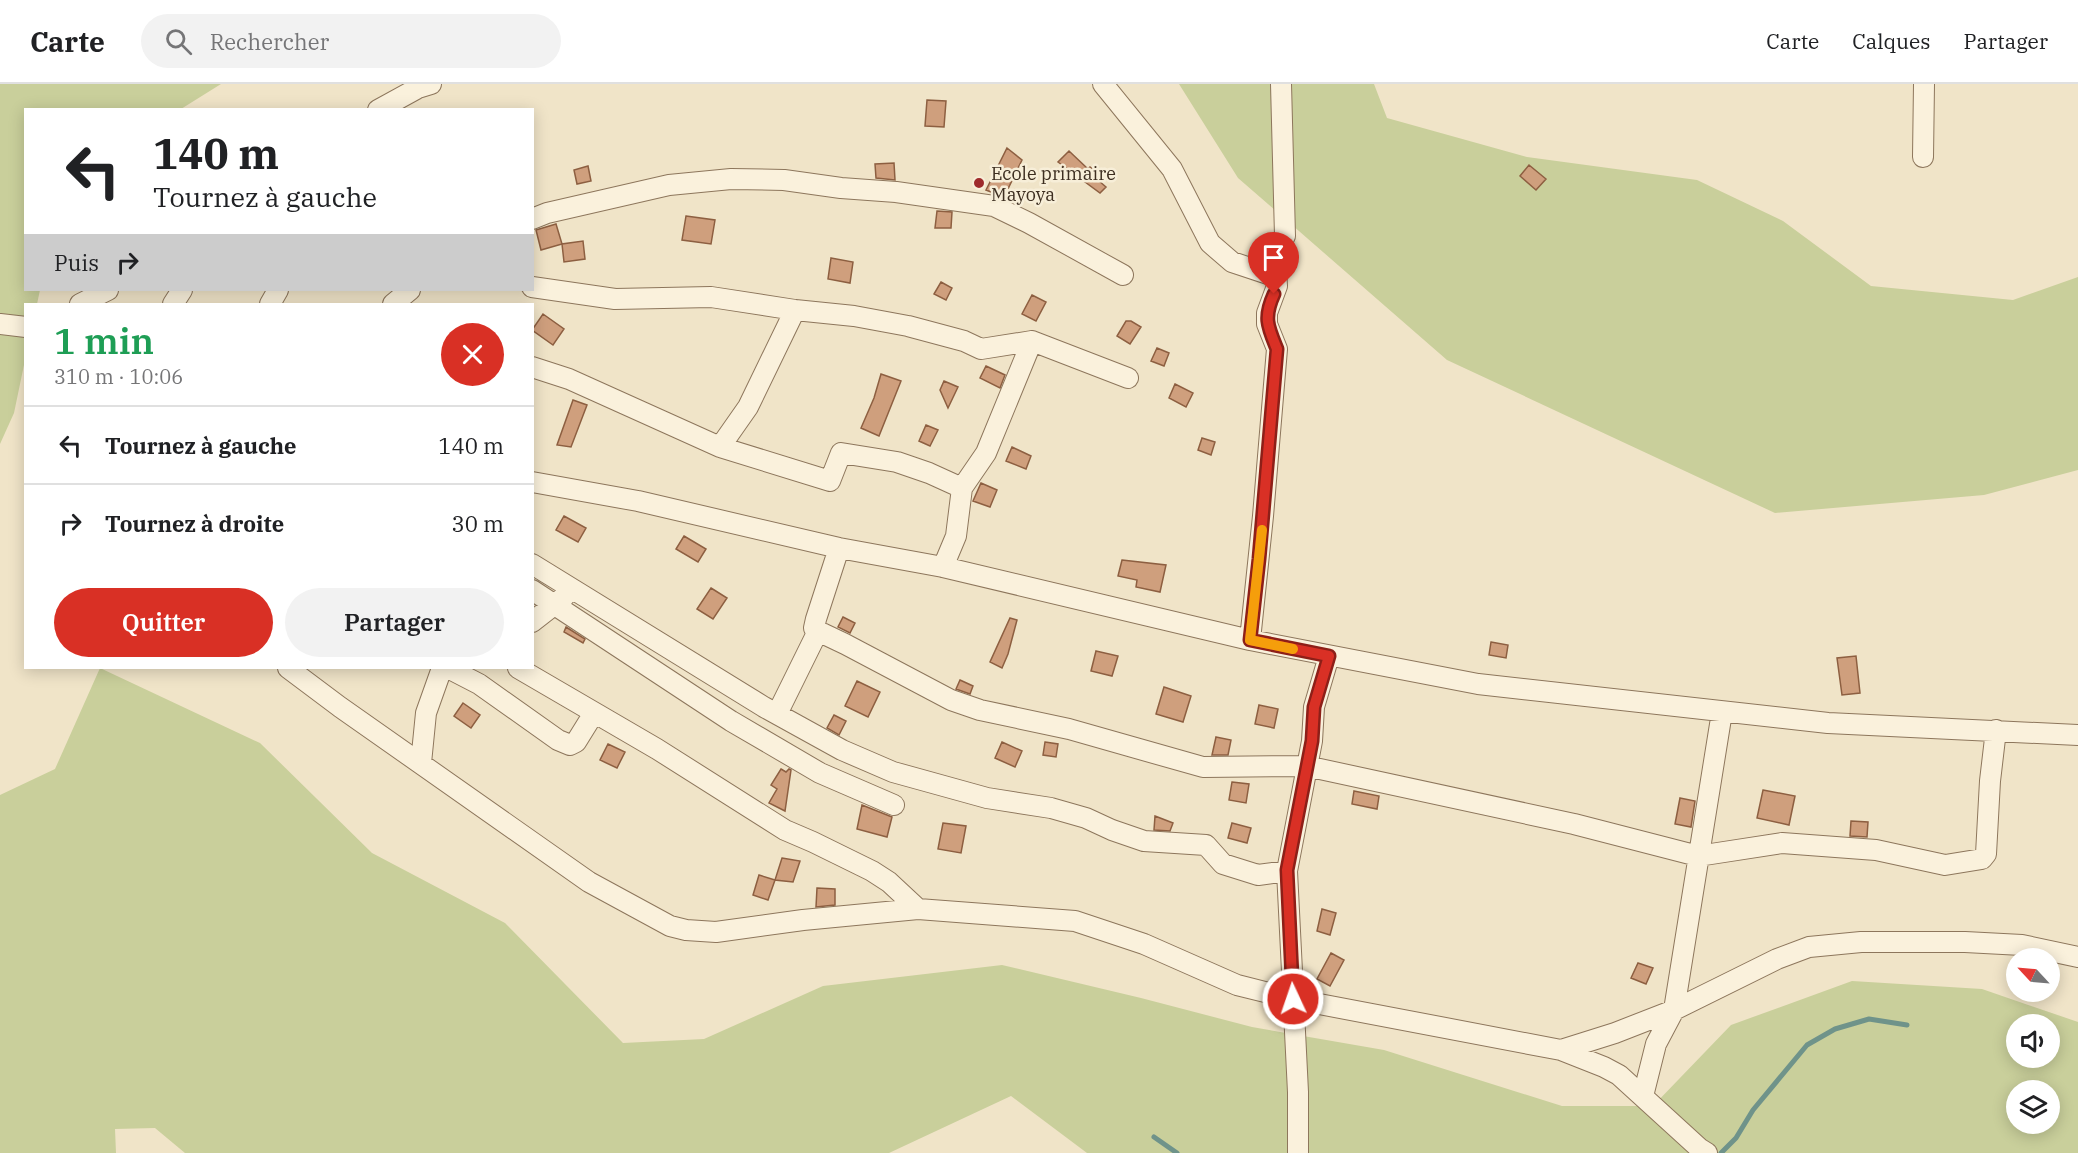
<!DOCTYPE html>
<html lang="fr">
<head>
<meta charset="utf-8">
<style>
	:root { --surface:#fff; --page:#f2f2f2; --text:#202124; --muted:#757577; --line:#e0e0e0; --accent:#d93025 }
	body { margin:0; font-family:"IBM Plex Serif",serif; background:var(--page); color:var(--text); height:100vh; display:flex; flex-direction:column; font-size:22px; white-space:nowrap }
	* { box-sizing:border-box; margin:0 }
	p { font-size:20px; color:var(--muted) }
	.icon { flex:none; width:33px; height:33px; fill:none; stroke:currentColor; stroke-width:2; stroke-linecap:round; stroke-linejoin:round }
	.map { position:relative; flex:1; overflow:hidden }
	.sheet { position:absolute; left:24px; top:219px; width:510px; height:366px; display:flex; flex-direction:column; background:var(--surface); border-radius:0px; box-shadow:0 3px 15px #0003 }
	.sheet>* { flex:none }
	.banner { position:absolute; left:24px; top:24px; width:510px; height:183px; border-radius:0px; box-shadow:0 3px 15px #0003; background:#fff; color:var(--text); overflow:hidden }
	.needle { width:39px; rotate:296deg }
	.fabs { position:absolute; left:2006px; top:864px; display:grid; gap:12px }
	.fabs a { display:grid; place-items:center; width:54px; height:54px; border-radius:50%; background:var(--surface); box-shadow:0 3px 15px #0003; font-size:30px }
	.pin { position:absolute; display:grid; place-items:center; width:51px; height:51px; color:#fff; margin:-62px -26px; border-radius:50% 50% 50% 0; rotate:-45deg; box-shadow:0 0 6px #0007 }
	.pin .icon { rotate:45deg }
	.me { position:absolute; width:66px; margin:-33px; rotate:357deg; stroke-linejoin:round; filter:drop-shadow(0 0 4px #0008) }
	.turn { display:flex; align-items:center; gap:21px; height:126px; padding:0 30px; font-size:27px }
	.turn .icon { width:78px; height:78px; stroke-width:2.5 }
	.turn b { display:block; font-size:42px; line-height:51px }
	.then { display:flex; align-items:center; height:57px; padding:0 30px; background:#0003; gap:12px; font-size:22px }
	.round { display:grid; place-items:center; flex:none; width:63px; height:63px; border-radius:32px; background:var(--page) }
	.overview { display:flex; align-items:center; justify-content:space-between; height:102px; padding:0 30px }
	h1 { font-size:36px; font-weight:600; line-height:45px; color:#1e9e55 }
	.cta { display:flex; gap:12px; margin-top:auto; padding:12px 30px }
	.cta a { flex:1; height:69px; border-radius:36px; background:var(--accent); color:#fff; font-size:24px; font-weight:600; line-height:69px; text-align:center }
	.cta a+a { background:var(--page); color:var(--text) }
	ul { padding:0; list-style:none }
	li { display:flex; align-items:center; gap:18px; height:78px; padding:0 30px; border-top:2px solid var(--line) }
	li div { flex:1 }
	li b { display:block; font-size:22px }
	li em { font-style:normal }
	header { display:flex; align-items:center; gap:36px; box-sizing:border-box; height:84px; padding:0 30px; background:var(--surface); border-bottom:2px solid var(--line) }
	header strong { font-size:28px }
	nav { display:flex; gap:33px; margin-inline-start:auto; font-size:21px }
	.search { width:420px; height:54px; background:var(--page); display:flex; align-items:center; gap:15px; box-sizing:border-box; padding:0 21px; border-radius:33px; color:var(--muted); font-size:22px }
	.map>svg:first-child { display:block }
	.green { fill:#c9cf9b; fill-rule:evenodd }
	.lines { fill:none; stroke-linecap:round; stroke-linejoin:round }
	.stream { stroke:#6f938a; stroke-width:5 }
	.building { fill:#cf9f7d; stroke:#8d5f41; stroke-width:1.5 }
	.minor-casing { stroke:#8d765c; stroke-width:22 }
	.minor { stroke:#faf1dc; stroke-width:20 }
	.route-casing { stroke:#8d1f18; stroke-width:15 }
	.route { stroke:#d93025; stroke-width:10 }
	.slow { stroke:#f59e0b; stroke-width:10 }
	.poi-dot { fill:#9e2a2b; stroke:#f7eed8; stroke-width:2 }
	.labels { text-anchor:middle; dominant-baseline:central; stroke-width:5; stroke-linejoin:round; paint-order:stroke }
	.poi-label { font-size:18px; fill:#3d2e20; stroke:#f7eed8; text-anchor:start }
</style>
</head>
<body>
<header>
<strong>Carte</strong>
<div class="search"><svg class="icon" aria-label="search" viewBox="0 0 24 24"><circle cx="10" cy="10" r="6"/><path d="M15 15l6 6"/></svg>Rechercher</div>
<nav><a>Carte</a><a>Calques</a><a>Partager</a></nav>
</header>
<div class="map">
<svg width="2078" height="1069" viewBox="0 0 2078 1069">
	<rect width="100%" height="100%" fill="#f0e4c8"/>
	<path class="green" d="M 0,0 L 221,0 L 181,25 L 26,26 L 26,206 L 40,206 L 37,220 L 26,220 L 25,276 L 14,329 L 0,360 Z
		M 1179,0 L 1374,0 L 1387,34 L 1527,73 L 1697,96 L 1783,137 L 1871,202 L 2013,216 L 2078,193 L 2078,386 L 1984,411 L 1775,429 L 1447,276 L 1238,94 Z
		M 100,584 L 260,659 L 372,769 L 505,839 L 623,959 L 704,955 L 823,902 L 1002,881 L 1141,914 L 1252,943 L 1384,966 L 1562,1022 L 1653,1022 L 1731,941 L 1852,897 L 1982,905 L 2078,938 L 2078,1069 L 1087,1069 L 1011,1012 L 889,1069 L 185,1069 L 155,1044 L 115,1045 L 116,1069 L 0,1069 L 0,711 L 55,685 ZM 2016,940 L 2049,940 L 2049,974 L 2016,974 ZM 2016,1006 L 2049,1006 L 2049,1040 L 2016,1040 Z"/>
	<g class="lines">
		<path class="stream" d="M 1154,1053 L 1177,1069
			M 1721,1069 L 1736,1054 L 1753,1026 L 1807,961 L 1835,945 L 1869,935 L 1907,941"/>
	</g>
	<path class="building" d="M 927,16 L 946,17 L 944,43 L 925,42 Z
		M 1007,64 L 1022,76 L 1004,113 L 986,106 Z
		M 1069,67 L 1088,85 L 1090,83 L 1102,93 L 1099,97 L 1106,103 L 1100,109 L 1058,78 Z
		M 894,79 L 895,96 L 876,94 L 875,80 Z
		M 1529,81 L 1546,95 L 1536,106 L 1520,92 Z
		M 588,82 L 591,97 L 577,100 L 574,86 Z
		M 937,127 L 952,128 L 951,144 L 935,144 Z
		M 686,132 L 715,136 L 711,160 L 682,156 Z
		M 556,140 L 562,160 L 541,166 L 536,146 Z
		M 583,157 L 585,175 L 564,178 L 562,160 Z
		M 831,174 L 853,178 L 850,199 L 828,195 Z
		M 941,198 L 952,204 L 946,216 L 934,210 Z
		M 1032,211 L 1046,218 L 1036,237 L 1022,230 Z
		M 543,230 L 564,245 L 553,261 L 532,246 Z
		M 1126,237 L 1131,237 L 1141,243 L 1130,260 L 1117,252 Z
		M 1157,264 L 1169,269 L 1164,282 L 1151,277 Z
		M 986,282 L 1005,291 L 1000,304 L 980,294 Z
		M 881,290 L 901,297 L 879,352 L 861,344 L 874,314 Z
		M 944,297 L 958,303 L 948,324 L 940,306 Z
		M 1175,300 L 1193,309 L 1186,323 L 1169,314 Z
		M 573,316 L 587,321 L 571,363 L 557,361 Z
		M 926,341 L 938,346 L 930,362 L 919,357 Z
		M 1202,354 L 1215,358 L 1211,371 L 1198,366 Z
		M 1012,363 L 1031,372 L 1026,385 L 1006,377 Z
		M 981,399 L 997,406 L 990,423 L 973,417 Z
		M 564,432 L 586,444 L 578,458 L 556,446 Z
		M 684,452 L 706,465 L 698,478 L 676,465 Z
		M 1122,476 L 1166,481 L 1160,508 L 1136,503 L 1137,496 L 1118,492 Z
		M 711,504 L 727,514 L 713,535 L 697,525 Z
		M 843,533 L 855,539 L 850,549 L 838,543 Z
		M 1010,534 L 1017,536 L 1008,570 L 1002,584 L 990,578 Z
		M 566,543 L 585,555 L 583,559 L 564,548 Z
		M 1491,558 L 1508,561 L 1506,574 L 1489,571 Z
		M 1096,567 L 1118,572 L 1112,592 L 1091,587 Z
		M 1856,572 L 1860,609 L 1842,611 L 1837,574 Z
		M 960,596 L 973,602 L 970,610 L 956,605 Z
		M 857,597 L 880,608 L 868,633 L 845,622 Z
		M 1164,603 L 1191,612 L 1183,638 L 1156,630 Z
		M 463,619 L 480,631 L 471,644 L 454,632 Z
		M 1259,621 L 1278,625 L 1274,644 L 1255,640 Z
		M 834,631 L 846,637 L 839,651 L 827,644 Z
		M 1216,653 L 1231,656 L 1228,671 L 1212,671 Z
		M 1002,658 L 1022,667 L 1015,683 L 995,674 Z
		M 1045,658 L 1058,660 L 1056,673 L 1043,671 Z
		M 608,660 L 625,668 L 617,684 L 600,676 Z
		M 781,685 L 786,688 L 789,685 L 791,686 L 785,727 L 769,719 L 777,705 L 771,701 Z
		M 1232,698 L 1249,700 L 1246,719 L 1229,716 Z
		M 1763,706 L 1795,712 L 1789,741 L 1757,734 Z
		M 1354,707 L 1379,712 L 1377,725 L 1352,720 Z
		M 1680,714 L 1695,717 L 1691,743 L 1675,740 Z
		M 862,721 L 892,733 L 887,753 L 857,745 Z
		M 1155,732 L 1173,739 L 1170,747 L 1154,746 Z
		M 1851,737 L 1868,738 L 1867,753 L 1850,752 Z
		M 943,739 L 966,742 L 961,769 L 938,765 Z
		M 1232,739 L 1251,744 L 1247,759 L 1228,754 Z
		M 782,774 L 800,777 L 793,798 L 775,796 Z
		M 759,791 L 775,796 L 768,816 L 753,811 Z
		M 817,804 L 835,805 L 835,821 L 816,823 Z
		M 1322,825 L 1336,829 L 1330,851 L 1317,847 Z
		M 1331,869 L 1344,876 L 1330,902 L 1317,895 Z
		M 1638,879 L 1653,884 L 1646,900 L 1631,894 Z"/>
	<g class="lines">
		<defs>
			<path id="minor" d="M 1103,0 L 1172,85 L 1210,159 L 1232,178 L 1277,193
				M 378,26 L 418,4 L 431,0
				M 1923,73 L 1924,0
				M 532,135 L 547,129 L 669,101 L 731,95 L 784,96 L 841,104 L 896,108 L 994,122 L 1029,139 L 1123,191
				M 532,203 L 615,215 L 711,213 L 795,226 L 854,232 L 908,242 L 964,257 L 981,265 L 1032,257 L 1128,294
				M 80,220 L 108,206
				M 173,220 L 182,206
				M 270,220 L 278,206
				M 393,220 L 410,206
				M 0,240 L 26,243
				M 532,283 L 569,295 L 720,363 L 830,397 L 841,369 L 897,378 L 929,389 L 962,404
				M 720,363 L 748,323 L 795,226
				M 532,398 L 638,417 L 839,464 L 943,483 L 1250,556 L 1478,600 L 1828,639 L 2078,651
				M 532,480 L 764,623 L 842,666 L 893,688 L 987,714 L 1051,724 L 1086,734 L 1112,746 L 1144,757 L 1206,761 L 1223,780 L 1258,791 L 1287,787
				M 943,483 L 956,452 L 962,404 L 986,369 L 1032,257
				M 532,506 L 731,637 L 820,689 L 894,721
				M 532,538 L 564,513
				M 817,549 L 824,550 L 845,560 L 951,616 L 980,626 L 1069,645 L 1203,683 L 1306,682 L 1574,740 L 1698,772 L 1782,759 L 1876,766 L 1945,781 L 1982,775 L 1986,770 L 1990,697 L 1996,646
				M 1250,556 L 1263,432 L 1277,265 L 1267,240 L 1267,229 L 1277,202 L 1275,170 L 1285,152 L 1281,0
				M 288,584 L 340,623 L 589,798 L 670,842 L 686,846 L 716,848 L 803,836 L 918,825 L 1075,837 L 1144,860 L 1237,901 L 1293,915 L 1561,966 L 1615,949 L 1674,926 L 1777,875 L 1809,863 L 1861,858 L 1965,858 L 2022,861 L 2078,873
				M 448,584 L 479,600 L 558,656 L 570,661 L 576,658 L 594,629
				M 518,584 L 657,665 L 785,746 L 813,758 L 872,787 L 889,798 L 918,825
				M 777,630 L 817,549 L 814,544 L 816,535 L 839,464
				M 421,679 L 426,629 L 442,584
				M 1561,966 L 1604,983 L 1619,991 L 1699,1064 L 1707,1069
				M 1643,1012 L 1656,960 L 1674,926 L 1722,628
				M 1298,1069 L 1298,1008 L 1287,787 L 1312,657 L 1314,623 L 1329,572"/>
		</defs>
		<use href="#minor" class="minor-casing"/>
		<use href="#minor" class="minor"/>
	</g>
	<g class="lines">
		<defs>
			<path id="route" d="M 1274,210 C 1263,234 1268,243 1277,265 L 1259,475 L 1250,556 L 1329,572 L 1314,623 L 1312,657 L 1287,786 L 1293,915"/>
		</defs>
		<use href="#route" class="route-casing"/>
		<use href="#route" class="route"/>
		<path class="slow" d="M 1262,446 L 1250,556 L 1293,565"/>
	</g>
	<circle class="poi-dot" cx="979" cy="99" r="6"/>
	<g class="labels">
		<g class="poi-label">
			<text x="991" y="89">Ecole primaire<tspan x="991" dy="21">Mayoya</tspan></text>
		</g>
	</g>
</svg>
<div class="fabs">
<a><svg class="needle" viewBox="-14 -14 28 28"><path d="M0-13l5 13h-10z" fill="#e53935"/><path d="M0 13l5-13h-10z" fill="#757577"/></svg></a>
<a><svg class="icon" aria-label="sound" viewBox="0 0 24 24"><path d="M4 9h4l5-4v14l-5-4H4zM17 9q2 3 0 6"/></svg></a>
<a><svg class="icon" aria-label="layers" viewBox="0 0 24 24"><path d="M12 4l9 5-9 5-9-5zM3 14l9 5 9-5"/></svg></a>
</div>
<div class="pin" style="left:1274px;top:210px;background:#d93025"><svg class="icon" aria-label="arrive" viewBox="0 0 24 24"><path d="M6 21V4h12l-3 4 3 4H6"/></svg></div>
<svg class="me" style="left:1293px;top:915px" viewBox="-20 -20 40 40"><circle r="17" fill="#d93025" stroke="#fff" stroke-width="3"/><path d="M0-11L8 9 0 5-8 9z" fill="#fff"/></svg>
<div class="banner">
<div class="turn"><svg class="icon" aria-label="left" viewBox="0 0 24 24"><path d="M17 20v-9H6M10 6l-5 5 5 5"/></svg><div><b>140 m</b>Tournez à gauche</div></div>
<div class="then">Puis<svg class="icon" aria-label="right" viewBox="0 0 24 24"><path d="M7 20v-9h11M14 6l5 5-5 5"/></svg></div>
</div>
<section class="sheet">
<div class="overview"><div><h1>1 min</h1><p>310 m · 10:06</p></div><a class="round" style="background:#d93025;color:#fff"><svg class="icon" aria-label="close" viewBox="0 0 24 24"><path d="M6 6l12 12M18 6L6 18"/></svg></a></div>
<ul>
<li><svg class="icon" aria-label="left" viewBox="0 0 24 24"><path d="M17 20v-9H6M10 6l-5 5 5 5"/></svg><div><b>Tournez à gauche</b></div><em>140 m</em></li>
<li><svg class="icon" aria-label="right" viewBox="0 0 24 24"><path d="M7 20v-9h11M14 6l5 5-5 5"/></svg><div><b>Tournez à droite</b></div><em>30 m</em></li>
</ul>
<div class="cta"><a>Quitter</a><a>Partager</a></div>
</section>
</div>
</body>
</html>
